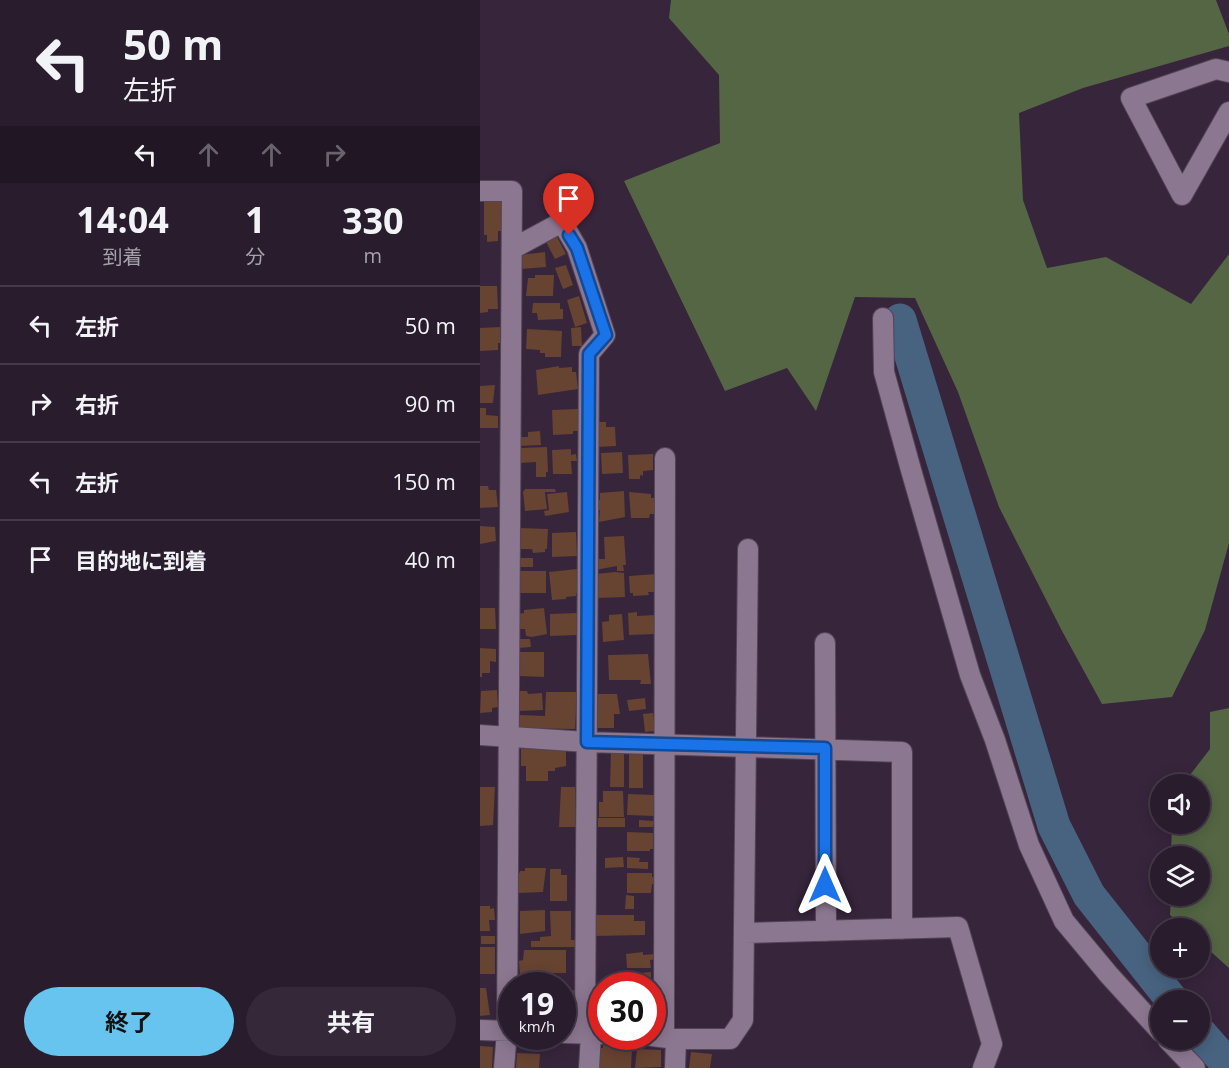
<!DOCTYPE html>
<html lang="ja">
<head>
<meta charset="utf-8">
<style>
	:root { --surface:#291c2d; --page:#352939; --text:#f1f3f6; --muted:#a5a1aa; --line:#453a49; --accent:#66c4ef }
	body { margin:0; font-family:"Open Sans","Noto Sans JP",sans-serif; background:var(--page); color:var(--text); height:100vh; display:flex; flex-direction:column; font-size:22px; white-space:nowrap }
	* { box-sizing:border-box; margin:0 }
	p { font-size:20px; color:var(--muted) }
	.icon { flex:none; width:33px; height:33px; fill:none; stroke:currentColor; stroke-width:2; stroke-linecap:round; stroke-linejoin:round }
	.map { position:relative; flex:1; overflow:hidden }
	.side { display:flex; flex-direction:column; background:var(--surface); width:480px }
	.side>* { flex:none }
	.top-card { background:#291c2d; color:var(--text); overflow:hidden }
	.controls { position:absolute; left:670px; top:774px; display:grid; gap:12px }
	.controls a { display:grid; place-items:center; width:60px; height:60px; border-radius:50%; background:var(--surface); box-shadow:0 3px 15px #0003,0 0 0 2px var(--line); font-size:30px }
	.speed { position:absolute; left:18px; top:972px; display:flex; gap:12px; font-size:30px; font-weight:700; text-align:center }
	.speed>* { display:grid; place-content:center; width:78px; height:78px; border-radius:50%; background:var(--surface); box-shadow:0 3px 15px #0003,0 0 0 2px var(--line); line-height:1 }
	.speed small { font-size:15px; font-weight:400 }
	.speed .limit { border:9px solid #d22; background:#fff; color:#111 }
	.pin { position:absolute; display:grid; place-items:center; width:51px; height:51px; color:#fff; margin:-62px -26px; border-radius:50% 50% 50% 0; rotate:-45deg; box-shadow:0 0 6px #0007 }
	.pin .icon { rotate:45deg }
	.me { position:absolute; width:66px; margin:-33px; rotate:0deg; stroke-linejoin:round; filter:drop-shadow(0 0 4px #0008) }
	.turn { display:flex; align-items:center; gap:21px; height:126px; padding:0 24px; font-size:27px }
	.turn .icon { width:78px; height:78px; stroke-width:2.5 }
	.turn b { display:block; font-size:42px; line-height:51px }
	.lanes { display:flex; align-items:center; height:57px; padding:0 24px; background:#0003; justify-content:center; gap:30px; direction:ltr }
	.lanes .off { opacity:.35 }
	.eta { display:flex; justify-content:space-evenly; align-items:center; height:102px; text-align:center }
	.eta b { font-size:36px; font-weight:700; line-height:42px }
	.action { display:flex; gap:12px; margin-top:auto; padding:12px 24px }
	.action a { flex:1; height:69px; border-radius:36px; background:var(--accent); color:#111; font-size:24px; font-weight:700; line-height:69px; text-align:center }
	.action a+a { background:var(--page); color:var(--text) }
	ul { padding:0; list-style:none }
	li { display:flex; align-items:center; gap:18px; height:78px; padding:0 24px; border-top:2px solid var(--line) }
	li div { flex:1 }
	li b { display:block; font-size:22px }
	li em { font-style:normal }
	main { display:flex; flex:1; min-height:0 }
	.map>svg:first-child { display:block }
	.forest { fill:#546644 }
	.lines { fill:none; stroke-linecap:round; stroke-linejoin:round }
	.river { stroke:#486380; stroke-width:33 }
	.building { fill:#674331 }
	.minor-casing { stroke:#534456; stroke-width:22 }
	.minor { stroke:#8c7791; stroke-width:20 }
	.route-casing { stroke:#114b97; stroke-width:15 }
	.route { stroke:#1a73e8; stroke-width:10 }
</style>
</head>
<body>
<main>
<section class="side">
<div class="top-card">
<div class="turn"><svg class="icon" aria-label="left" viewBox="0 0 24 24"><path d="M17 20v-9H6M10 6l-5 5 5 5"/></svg><div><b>50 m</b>左折</div></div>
<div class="lanes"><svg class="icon" aria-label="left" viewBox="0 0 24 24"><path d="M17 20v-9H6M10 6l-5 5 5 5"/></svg><svg class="icon off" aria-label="ahead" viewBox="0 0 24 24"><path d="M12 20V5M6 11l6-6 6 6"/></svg><svg class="icon off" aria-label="ahead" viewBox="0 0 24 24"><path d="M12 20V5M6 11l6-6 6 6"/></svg><svg class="icon off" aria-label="right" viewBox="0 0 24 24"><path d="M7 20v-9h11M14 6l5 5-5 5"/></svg></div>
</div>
<div class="eta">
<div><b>14:04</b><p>到着</p></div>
<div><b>1</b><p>分</p></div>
<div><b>330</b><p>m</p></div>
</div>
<ul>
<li><svg class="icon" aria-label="left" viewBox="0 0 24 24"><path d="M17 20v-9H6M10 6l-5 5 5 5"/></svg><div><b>左折</b></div><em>50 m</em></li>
<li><svg class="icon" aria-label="right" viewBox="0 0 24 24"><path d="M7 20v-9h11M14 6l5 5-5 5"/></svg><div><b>右折</b></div><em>90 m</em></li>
<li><svg class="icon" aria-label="left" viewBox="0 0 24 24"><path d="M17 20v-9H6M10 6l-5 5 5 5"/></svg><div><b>左折</b></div><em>150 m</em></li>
<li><svg class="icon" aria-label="arrive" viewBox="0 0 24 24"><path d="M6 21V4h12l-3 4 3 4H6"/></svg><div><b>目的地に到着</b></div><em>40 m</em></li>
</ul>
<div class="action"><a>終了</a><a>共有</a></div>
</section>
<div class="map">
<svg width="749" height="1068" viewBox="0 0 749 1068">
	<rect width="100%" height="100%" fill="#37253c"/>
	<path class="forest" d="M 191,0 L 736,0 L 749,34 L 749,46 L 603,88 L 539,113 L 543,200 L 567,268 L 626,257 L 711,304 L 749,254 L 749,543 L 725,630 L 692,697 L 622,704 L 582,631 L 519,507 L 478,392 L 435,298 L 375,297 L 336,411 L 307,368 L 245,391 L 144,181 L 240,143 L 239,75 L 189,18 Z
		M 749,708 L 749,968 L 720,942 L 720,928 L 705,928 L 690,915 L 691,896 L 720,896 L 720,856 L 691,856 L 692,824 L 720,824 L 720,784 L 703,784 L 730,749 L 730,712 Z"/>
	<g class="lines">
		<path class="river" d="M 420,320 L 574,826 L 609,895 L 692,1000
			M 720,1033 L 749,1066"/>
	</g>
	<path class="building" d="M 22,197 L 23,231 L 18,231 L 18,241 L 7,242 L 7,235 L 4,235 L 4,198 Z
		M 76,235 L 86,254 L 75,259 L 65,240 Z
		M 65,252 L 66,267 L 41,269 L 40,255 Z
		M 86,265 L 93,285 L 83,289 L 75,268 Z
		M 55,275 L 74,275 L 73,296 L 46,296 L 48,278 L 55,278 Z
		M 0,286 L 17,286 L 18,309 L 8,309 L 8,312 L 0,313 Z
		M 99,296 L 107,323 L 95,327 L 87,300 Z
		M 53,303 L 80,303 L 80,309 L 83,309 L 83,319 L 58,320 L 57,313 L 52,313 Z
		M 20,327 L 20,343 L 18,343 L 18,350 L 0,351 L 0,328 Z
		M 101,327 L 102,346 L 92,346 L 91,328 Z
		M 47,329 L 82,331 L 81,357 L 65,357 L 65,353 L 60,353 L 60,350 L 46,349 Z
		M 79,366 L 79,368 L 92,367 L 92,372 L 96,372 L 98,389 L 58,395 L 56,370 Z
		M 15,385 L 13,403 L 0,403 L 0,386 Z
		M 0,408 L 6,408 L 6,415 L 18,416 L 18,428 L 0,428 Z
		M 98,409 L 99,431 L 93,431 L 93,434 L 73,435 L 72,410 Z
		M 117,422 L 126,422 L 126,427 L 135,427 L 136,446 L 118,447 Z
		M 60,431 L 61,445 L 38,446 L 37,437 L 48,437 L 48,432 Z
		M 67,447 L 68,472 L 66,472 L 66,477 L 56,477 L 56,462 L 40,463 L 40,448 Z
		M 91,449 L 91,455 L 96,454 L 97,461 L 91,461 L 92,474 L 73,474 L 72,450 Z
		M 142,452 L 143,473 L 122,474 L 121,453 Z
		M 173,454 L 173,470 L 163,471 L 163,476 L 160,475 L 160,479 L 149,479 L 148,455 Z
		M 0,486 L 8,486 L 9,490 L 16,490 L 18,507 L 0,508 Z
		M 45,489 L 75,489 L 76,492 L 65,492 L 67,509 L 45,511 L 43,492 Z
		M 144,491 L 145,517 L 119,522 L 120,510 L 116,510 L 115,501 L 120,500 L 120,493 Z
		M 87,492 L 89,512 L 65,516 L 64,511 L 69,510 L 67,494 Z
		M 149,492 L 171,494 L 171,498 L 177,498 L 178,514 L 170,514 L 169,518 L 151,518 Z
		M 0,526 L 15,527 L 16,541 L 0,544 Z
		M 39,528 L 68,529 L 67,549 L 65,549 L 65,552 L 53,553 L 52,549 L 38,549 Z
		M 96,532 L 97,556 L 72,557 L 72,533 Z
		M 144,536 L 146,565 L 143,565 L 144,571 L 137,571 L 137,566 L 115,570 L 115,559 L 125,559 L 124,537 Z
		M 38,558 L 53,558 L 53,567 L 38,567 Z
		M 97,569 L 99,593 L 96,593 L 96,596 L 86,597 L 86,599 L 72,600 L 69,572 Z
		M 40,571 L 66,571 L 66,593 L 40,593 Z
		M 135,572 L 144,573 L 145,597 L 117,598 L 116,574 Z
		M 176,574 L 177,592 L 168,592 L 169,595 L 153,596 L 153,593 L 150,593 L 149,576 Z
		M 0,608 L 15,608 L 16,629 L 0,629 Z
		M 64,608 L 67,634 L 52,637 L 46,636 L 45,629 L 39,629 L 38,614 L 44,613 L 44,610 Z
		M 157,612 L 157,616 L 175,615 L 176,634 L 149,635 L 148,613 Z
		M 97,613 L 97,635 L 70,636 L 70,614 Z
		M 142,614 L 144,640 L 123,642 L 122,622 L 129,621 L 129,615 Z
		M 38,639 L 50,639 L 51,647 L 38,648 Z
		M 0,648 L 16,649 L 16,662 L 10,661 L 10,673 L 2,673 L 2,677 L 0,677 Z
		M 39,652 L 64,652 L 64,677 L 39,676 Z
		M 168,654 L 171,684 L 160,684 L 161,680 L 129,680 L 128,655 Z
		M 17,690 L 18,707 L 12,708 L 12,712 L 0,713 L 1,691 Z
		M 38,691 L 47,691 L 48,694 L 62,693 L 63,710 L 39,711 Z
		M 66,692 L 97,692 L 95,729 L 39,728 L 40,715 L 65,716 Z
		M 115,694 L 137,694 L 140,714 L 134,714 L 134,728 L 116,728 Z
		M 165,698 L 166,709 L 149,711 L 147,700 Z
		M 173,713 L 175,731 L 165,732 L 163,714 Z
		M 41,749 L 86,749 L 86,766 L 75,768 L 75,771 L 68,771 L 68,781 L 46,781 L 46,766 L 41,766 Z
		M 131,749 L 144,750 L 144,787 L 130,787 Z
		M 149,750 L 163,750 L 163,788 L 149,788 Z
		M 0,787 L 15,787 L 13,825 L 0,826 Z
		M 81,787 L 95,787 L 96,827 L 79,827 Z
		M 123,791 L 143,791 L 144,817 L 119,817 L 119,802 L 123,802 Z
		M 148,794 L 174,795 L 174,816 L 147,815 Z
		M 118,818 L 145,818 L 145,827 L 118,827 Z
		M 159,820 L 174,821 L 173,827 L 159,827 Z
		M 147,832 L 173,833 L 173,849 L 170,849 L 170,851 L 147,851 Z
		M 143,857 L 144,867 L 125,868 L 125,858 Z
		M 147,857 L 160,858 L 159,862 L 168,862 L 168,869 L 147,868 Z
		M 45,868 L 66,868 L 63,892 L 38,893 L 38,877 L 40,871 L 45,871 Z
		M 70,869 L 81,869 L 81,875 L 87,875 L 87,901 L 70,901 Z
		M 147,873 L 172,873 L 172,877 L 175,877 L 175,884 L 172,884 L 171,893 L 147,893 Z
		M 146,895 L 154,896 L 154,909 L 145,909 Z
		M 0,906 L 10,906 L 10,909 L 14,908 L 15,920 L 9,920 L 10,931 L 0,931 Z
		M 65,910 L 65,931 L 40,934 L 40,911 Z
		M 70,911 L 91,911 L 91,940 L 97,940 L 97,947 L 51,947 L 51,941 L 60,941 L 60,937 L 71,936 Z
		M 114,915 L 154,915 L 154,921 L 165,921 L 165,935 L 114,936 Z
		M 1,936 L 15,936 L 15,944 L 1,944 Z
		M 0,947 L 15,947 L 15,974 L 0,974 Z
		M 44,950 L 86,950 L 86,973 L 61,973 L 61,977 L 40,977 L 39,961 L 43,960 Z
		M 163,952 L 163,955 L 175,954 L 176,959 L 170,960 L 171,968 L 147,968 L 146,954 Z
		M 171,972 L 171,986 L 147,986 L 147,974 Z
		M 0,988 L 6,988 L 10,1015 L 0,1016 Z
		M 97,990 L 97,1005 L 82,1007 L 82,991 Z
		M 82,1011 L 91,1011 L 91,1018 L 96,1018 L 96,1024 L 82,1025 Z
		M 123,1045 L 152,1049 L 151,1068 L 120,1068 L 120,1048 L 123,1048 Z
		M 0,1046 L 13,1047 L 12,1068 L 0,1068 Z
		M 157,1049 L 181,1050 L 181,1067 L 155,1068 Z
		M 211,1052 L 232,1054 L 230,1068 L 209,1068 Z
		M 37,1053 L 60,1054 L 59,1068 L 36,1068 Z"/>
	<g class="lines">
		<defs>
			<path id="minor" d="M 749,72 L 736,69 L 651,98 L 702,195 L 749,112
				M 0,191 L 32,191 L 27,1031 L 24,1068
				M 32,249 L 82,222 L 97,248 L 125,335 L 109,354 L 105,1034
				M 403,318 L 404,372 L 431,470 L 490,675 L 515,740 L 549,845 L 584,921 L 629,975 L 681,1032
				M 345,643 L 346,931
				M 0,735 L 107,742 L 422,752 L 422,929
				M 264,933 L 478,927 L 512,1044 L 503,1068
				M 0,1030 L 32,1031
				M 82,1033 L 122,1034
				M 172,1036 L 196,1039 L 250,1039 L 263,1020 L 268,549
				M 184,1036 L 185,458
				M 688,1040 L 715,1068
				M 109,1068 L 111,1034
				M 195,1068 L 196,1039"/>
		</defs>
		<use href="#minor" class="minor-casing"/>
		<use href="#minor" class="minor"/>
	</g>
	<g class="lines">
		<defs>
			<path id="route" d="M 89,235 L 97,248 L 126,335 L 109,354 L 107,742 L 345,748 L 345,885"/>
		</defs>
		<use href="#route" class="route-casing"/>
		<use href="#route" class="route"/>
	</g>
</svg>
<div class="controls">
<a><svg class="icon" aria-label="sound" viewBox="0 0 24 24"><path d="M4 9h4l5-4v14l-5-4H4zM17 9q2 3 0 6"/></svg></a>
<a><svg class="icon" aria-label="layers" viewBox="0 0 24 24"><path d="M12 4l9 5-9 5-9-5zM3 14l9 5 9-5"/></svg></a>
<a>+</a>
<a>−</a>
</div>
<div class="speed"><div>19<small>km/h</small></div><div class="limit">30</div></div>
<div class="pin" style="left:89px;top:235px;background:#d93025"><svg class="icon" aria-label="arrive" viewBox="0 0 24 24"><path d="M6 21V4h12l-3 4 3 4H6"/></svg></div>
<svg class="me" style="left:345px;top:885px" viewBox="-20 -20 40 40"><path d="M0-17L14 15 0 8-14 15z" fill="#1a73e8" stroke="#fff" stroke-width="4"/></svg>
</div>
</main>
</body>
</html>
